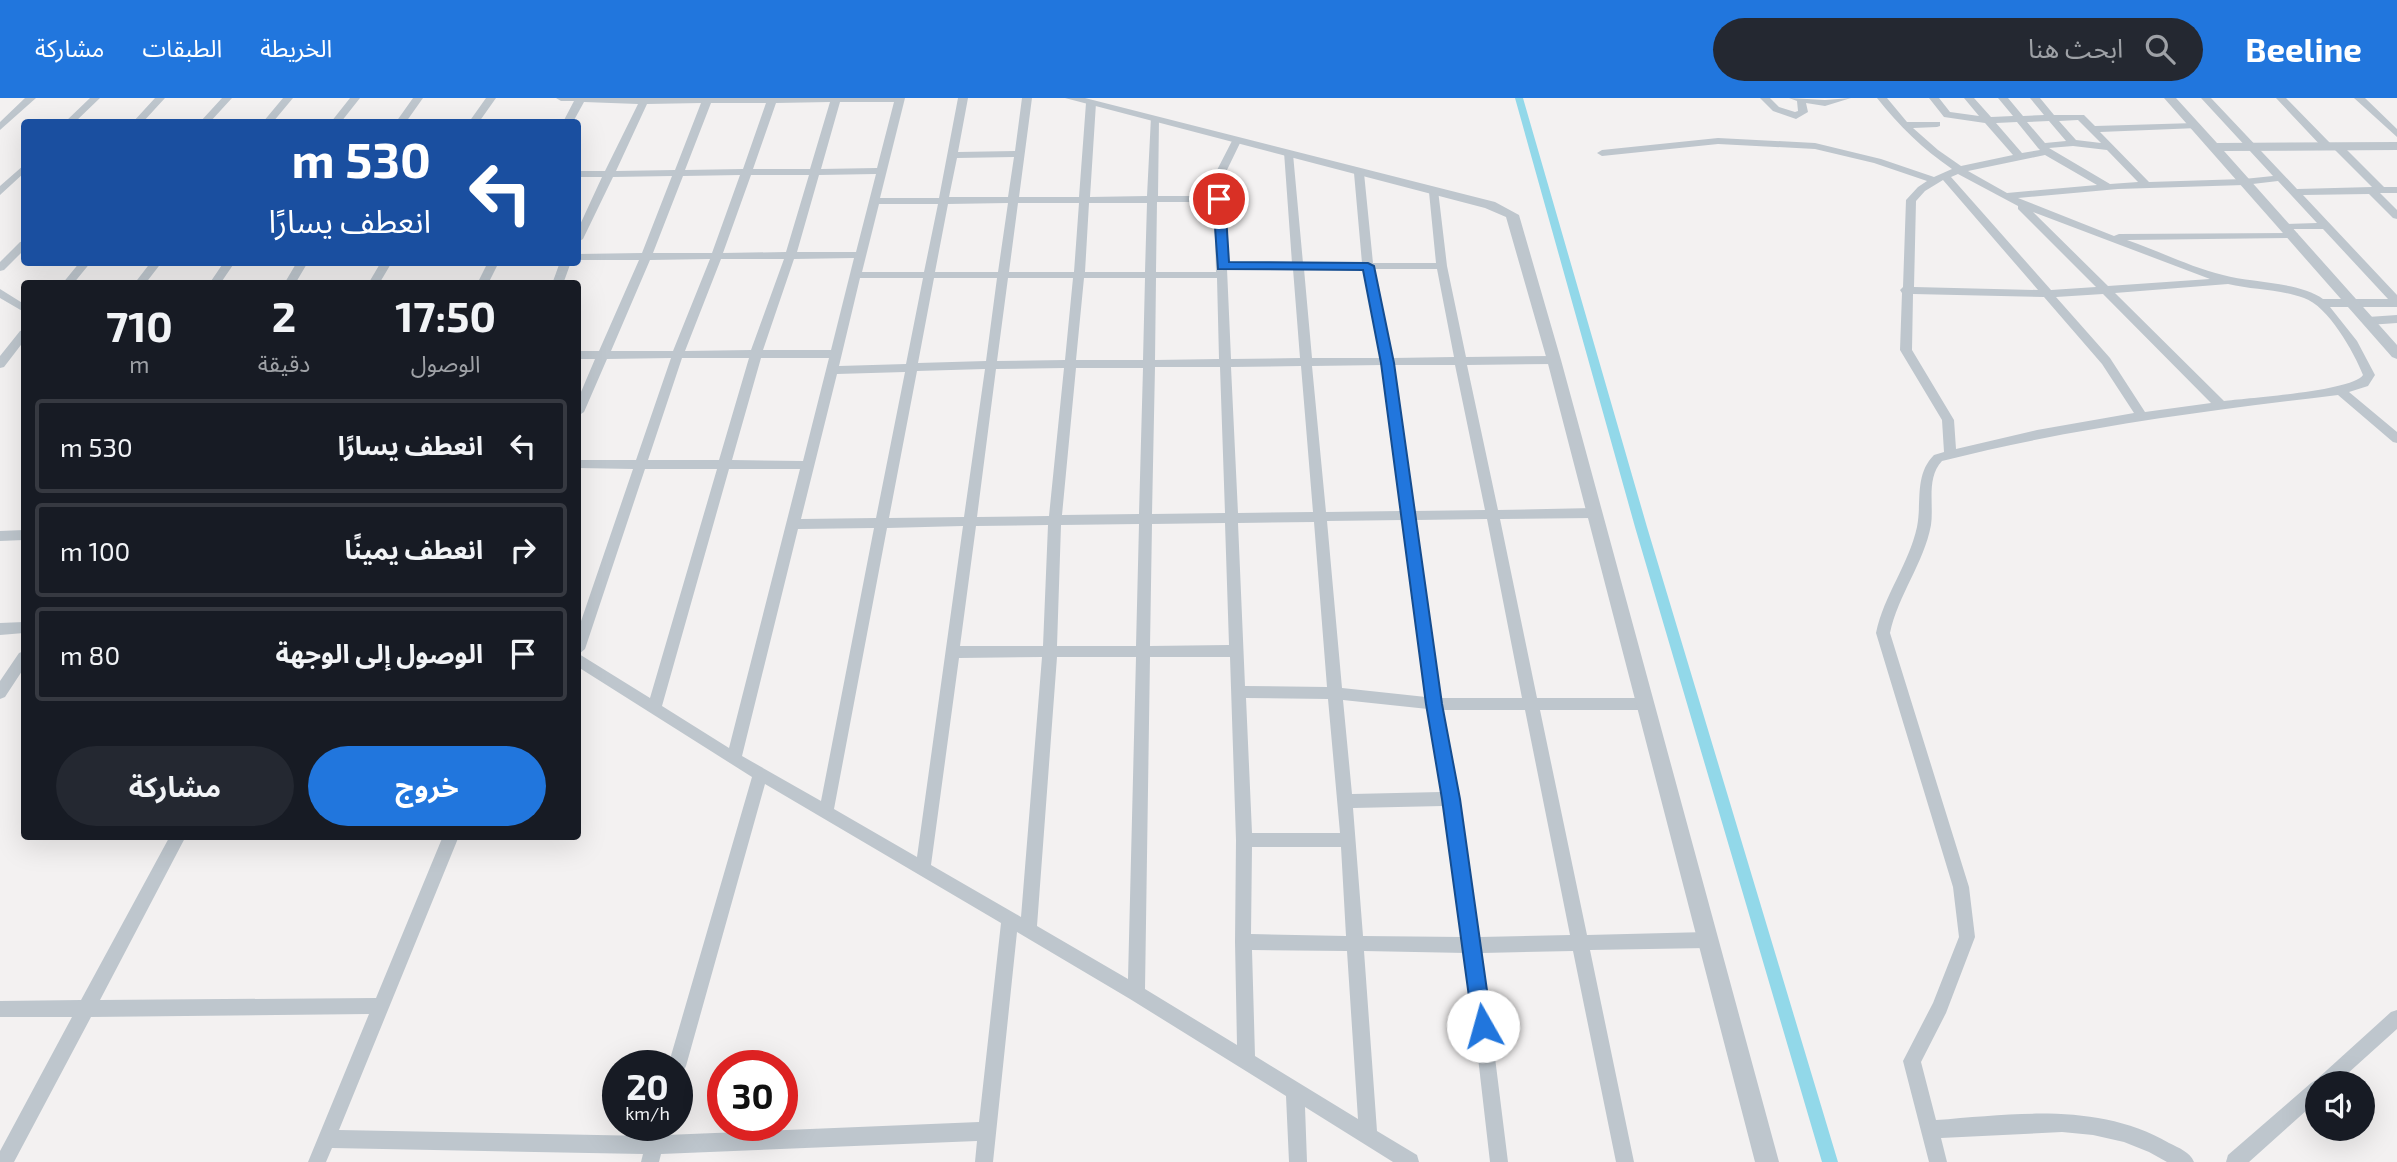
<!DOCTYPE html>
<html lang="ar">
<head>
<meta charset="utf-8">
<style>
	:root { --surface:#171b24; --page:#242831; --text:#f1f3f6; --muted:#9ea1a6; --line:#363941; --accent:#2176dd }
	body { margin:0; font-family:"Exo 2","Noto Sans Arabic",sans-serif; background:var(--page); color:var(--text); direction:rtl; height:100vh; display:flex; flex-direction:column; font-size:26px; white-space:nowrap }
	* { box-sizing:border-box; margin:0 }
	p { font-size:23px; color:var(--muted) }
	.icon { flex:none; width:38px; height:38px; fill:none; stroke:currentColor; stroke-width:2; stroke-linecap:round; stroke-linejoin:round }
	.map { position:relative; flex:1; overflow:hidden; direction:ltr }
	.panel { position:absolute; left:21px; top:182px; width:560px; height:560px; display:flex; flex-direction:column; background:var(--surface); border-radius:7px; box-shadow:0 7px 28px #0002; direction:rtl }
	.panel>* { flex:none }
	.hud { position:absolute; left:21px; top:21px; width:560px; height:147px; border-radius:7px; box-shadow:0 7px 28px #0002; direction:rtl; background:#1a4fa0; color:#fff; overflow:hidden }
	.controls { position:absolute; left:2305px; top:973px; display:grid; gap:14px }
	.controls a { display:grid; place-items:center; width:70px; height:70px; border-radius:50%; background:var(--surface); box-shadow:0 7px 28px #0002; font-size:35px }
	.speed { position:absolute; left:602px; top:952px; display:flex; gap:14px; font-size:35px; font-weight:700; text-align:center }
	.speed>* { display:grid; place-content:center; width:91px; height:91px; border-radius:50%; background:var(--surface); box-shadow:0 7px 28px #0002; line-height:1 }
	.speed small { font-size:18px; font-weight:400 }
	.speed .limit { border:10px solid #d22; background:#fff; color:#111 }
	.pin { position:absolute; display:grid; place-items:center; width:60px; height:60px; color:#fff; margin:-30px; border:4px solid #fff; border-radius:50%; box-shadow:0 2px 7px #0007 }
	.me { position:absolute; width:77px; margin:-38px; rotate:353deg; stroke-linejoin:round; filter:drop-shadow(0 0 5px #0008) }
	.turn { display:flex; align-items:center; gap:24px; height:147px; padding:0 35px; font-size:32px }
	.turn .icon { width:91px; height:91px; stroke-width:2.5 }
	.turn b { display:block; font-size:49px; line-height:60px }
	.eta { display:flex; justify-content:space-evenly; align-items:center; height:119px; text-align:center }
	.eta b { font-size:42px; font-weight:700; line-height:49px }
	.cta { display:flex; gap:14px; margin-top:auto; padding:14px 35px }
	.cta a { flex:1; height:80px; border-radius:42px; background:var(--accent); color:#fff; font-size:28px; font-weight:700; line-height:80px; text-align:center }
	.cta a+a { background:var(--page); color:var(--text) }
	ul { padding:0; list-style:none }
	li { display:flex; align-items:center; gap:21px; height:94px; margin:0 14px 10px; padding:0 21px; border:4px solid var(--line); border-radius:7px }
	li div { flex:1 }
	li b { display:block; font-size:26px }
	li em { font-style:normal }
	header { display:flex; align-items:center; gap:42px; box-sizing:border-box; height:98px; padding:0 35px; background:var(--accent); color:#fff }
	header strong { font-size:33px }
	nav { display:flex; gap:38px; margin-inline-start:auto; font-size:24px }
	.search { width:490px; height:63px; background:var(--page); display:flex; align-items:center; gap:18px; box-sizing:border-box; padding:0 24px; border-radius:38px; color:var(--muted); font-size:26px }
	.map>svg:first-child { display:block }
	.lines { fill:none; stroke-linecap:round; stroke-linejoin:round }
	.canal { fill:#92d8e9; fill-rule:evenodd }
	.minor { fill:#bec6cd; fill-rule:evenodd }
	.tertiary { fill:#bec6cd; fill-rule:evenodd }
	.route { fill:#2176dd; stroke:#154d90; stroke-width:2 }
</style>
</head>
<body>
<header>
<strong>Beeline</strong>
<div class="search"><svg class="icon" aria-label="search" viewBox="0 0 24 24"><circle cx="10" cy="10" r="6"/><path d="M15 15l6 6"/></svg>ابحث هنا</div>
<nav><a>الخريطة</a><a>الطبقات</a><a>مشاركة</a></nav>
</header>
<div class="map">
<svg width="2397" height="1064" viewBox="0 0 2397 1064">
	<rect width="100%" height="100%" fill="#f3f1f1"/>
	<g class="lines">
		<path class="canal" d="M 1515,0 L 1523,0 L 1647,429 L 1838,1064 L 1822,1064 L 1635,429 Z"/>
		<path class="minor" d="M 25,0 L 36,0 L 0,32 L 0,24 Z
			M 90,0 L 100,0 L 75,24 L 65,24 Z
			M 155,0 L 165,0 L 143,24 L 133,24 Z
			M 222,0 L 232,0 L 210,24 L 200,24 Z
			M 283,0 L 293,0 L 273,24 L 263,24 Z
			M 350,0 L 360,0 L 341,24 L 331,24 Z
			M 413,0 L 423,0 L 406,24 L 396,24 Z
			M 486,0 L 496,0 L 479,24 L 469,24 Z
			M 556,0 L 905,0 L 880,100 L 939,100 L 958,0 L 968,0 L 958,54 L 1015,53 L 1022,0 L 1032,0 L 1019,99 L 1079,99 L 1086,5 L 1091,2 L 1096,5 L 1090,99 L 1147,98 L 1151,19 L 1159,21 L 1158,98 L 1214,98 L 1216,74 L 1233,41 L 1239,41 L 1241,43 L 1226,74 L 1224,101 L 1227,165 L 1292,165 L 1284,54 L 1293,56 L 1303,165 L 1362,165 L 1354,75 L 1359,72 L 1364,75 L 1373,165 L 1436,165 L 1429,94 L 1434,91 L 1438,92 L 1447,168 L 1466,259 L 1554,258 L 1560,262 L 1554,266 L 1467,267 L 1498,412 L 1593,410 L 1600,415 L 1593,420 L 1500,421 L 1537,600 L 1645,600 L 1650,602 L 1652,606 L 1650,610 L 1645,612 L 1540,612 L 1587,837 L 1707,834 L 1713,837 L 1715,842 L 1713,847 L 1707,850 L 1590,852 L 1634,1064 L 1616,1064 L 1573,853 L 1482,855 L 1508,1064 L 1490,1064 L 1466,855 L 1364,853 L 1377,1033 L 1417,1057 L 1419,1064 L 1393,1064 L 1305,1009 L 1307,1064 L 1289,1064 L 1286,998 L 1130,901 L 1017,834 L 993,1064 L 975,1064 L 977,1043 L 661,1056 L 659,1064 L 641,1064 L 643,1056 L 332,1050 L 326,1064 L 308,1064 L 369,916 L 91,919 L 14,1064 L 0,1064 L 0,1053 L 72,919 L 0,919 L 0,903 L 81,902 L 170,738 L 186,738 L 100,902 L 376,900 L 443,738 L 459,738 L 339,1032 L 648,1038 L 651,1027 L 669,1027 L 666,1037 L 979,1024 L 1001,825 L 765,686 L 686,968 L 683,974 L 677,977 L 677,968 L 668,968 L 752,679 L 578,569 L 578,532 L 633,371 L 578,370 L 578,362 L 636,362 L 671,260 L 607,261 L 584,314 L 578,318 L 578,301 L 595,261 L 578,261 L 578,253 L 599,253 L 639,162 L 578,162 L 578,156 L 642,155 L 672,78 L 613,79 L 583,141 L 578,144 L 578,131 L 602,79 L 578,79 L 578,73 L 605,73 L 638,6 L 584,4 L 573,24 L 563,24 L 574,3 L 561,3 ZM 830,4 L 810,71 L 753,71 L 776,5 ZM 840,4 L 894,4 L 877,70 L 821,71 ZM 701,5 L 675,72 L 616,73 L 647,6 ZM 711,5 L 766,5 L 743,71 L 685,72 ZM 1014,59 L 1008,99 L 949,99 L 957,60 ZM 876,76 L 856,154 L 797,154 L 819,77 ZM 740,77 L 712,155 L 653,155 L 683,78 ZM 751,77 L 809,77 L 786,154 L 723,155 ZM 1157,104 L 1214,104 L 1216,174 L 1156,174 ZM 1008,105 L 998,174 L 935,174 L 948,106 ZM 1018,105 L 1079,105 L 1074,174 L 1009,174 ZM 1089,105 L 1147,105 L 1145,174 L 1085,174 ZM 879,106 L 938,106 L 924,174 L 862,174 ZM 854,160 L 831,252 L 763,252 L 794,161 ZM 710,161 L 673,253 L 611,253 L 650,162 ZM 721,161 L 784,161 L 751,252 L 685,253 ZM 1227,171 L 1293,171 L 1300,260 L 1231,261 ZM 1304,171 L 1363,171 L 1381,260 L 1312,260 ZM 1374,171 L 1437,171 L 1454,259 L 1393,260 ZM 860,180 L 923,180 L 906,266 L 839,268 ZM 934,180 L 997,180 L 986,263 L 918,265 ZM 1008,180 L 1073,180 L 1065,262 L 997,263 ZM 1084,180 L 1145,180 L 1143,262 L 1076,262 ZM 1156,180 L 1217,180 L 1219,261 L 1155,262 ZM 682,260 L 749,260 L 719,362 L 648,362 ZM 761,260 L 829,260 L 803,363 L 732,362 ZM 1382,267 L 1401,413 L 1326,414 L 1312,268 ZM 1394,267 L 1455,267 L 1485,412 L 1414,413 ZM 1301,268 L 1313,414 L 1238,415 L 1231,269 ZM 1155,269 L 1220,269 L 1225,415 L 1152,416 ZM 1064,270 L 1049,418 L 977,419 L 996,271 ZM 1076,270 L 1143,270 L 1139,416 L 1062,417 ZM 985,271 L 964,419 L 889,420 L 917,273 ZM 905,274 L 876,420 L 801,421 L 837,276 ZM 645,371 L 717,371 L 650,600 L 579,556 L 585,551 ZM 729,371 L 800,371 L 729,650 L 662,608 ZM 1487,421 L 1522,600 L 1440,600 L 1416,422 ZM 1403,422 L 1426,599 L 1342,590 L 1327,423 ZM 1314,424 L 1327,589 L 1245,588 L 1238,425 ZM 1225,425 L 1229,547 L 1150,548 L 1152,426 ZM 1139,426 L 1136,548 L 1057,548 L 1061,427 ZM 1048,427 L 1043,548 L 960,548 L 976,428 ZM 963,428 L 917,759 L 834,711 L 887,430 ZM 874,430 L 821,703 L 742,658 L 798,431 ZM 1042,559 L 1021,819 L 931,767 L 959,560 ZM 1057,559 L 1136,559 L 1128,881 L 1037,828 ZM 1150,559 L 1230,559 L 1236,742 L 1235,844 L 1237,947 L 1145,891 ZM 1246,600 L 1328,601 L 1340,735 L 1252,735 ZM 1343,602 L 1428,611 L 1441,694 L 1352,696 ZM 1442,612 L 1525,612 L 1570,837 L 1480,839 ZM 1443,708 L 1463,839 L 1363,838 L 1353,710 ZM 1252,749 L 1341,749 L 1346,838 L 1251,836 ZM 1252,852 L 1347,853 L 1358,1021 L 1255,958 Z
			M 1760,0 L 1770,0 L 1779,9 L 1795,14 L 1798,13 L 1797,3 L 1789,0 L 1825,2 L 1851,0 L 1825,8 L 1806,5 L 1808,14 L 1796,21 L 1773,13 Z
			M 1877,0 L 1887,0 L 1907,24 L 1940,24 L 1940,28 L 1937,29 L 1913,30 L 1938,52 L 1961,68 L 2013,57 L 1985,25 L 1944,19 L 1929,0 L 1939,0 L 1950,14 L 1979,18 L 1964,0 L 1974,0 L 1991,19 L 2013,18 L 1998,0 L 2008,0 L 2023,18 L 2044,17 L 2030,0 L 2040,0 L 2054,17 L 2084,17 L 2095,28 L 2195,25 L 2198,26 L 2198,30 L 2100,34 L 2149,84 L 2244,81 L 2273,78 L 2201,0 L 2211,0 L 2297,91 L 2372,89 L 2333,50 L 2332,48 L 2337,45 L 2341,46 L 2384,89 L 2397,89 L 2397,95 L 2380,95 L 2397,112 L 2397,121 L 2393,120 L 2369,96 L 2303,97 L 2397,197 L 2397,209 L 2330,209 L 2357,243 L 2375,277 L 2368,288 L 2349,294 L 2397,334 L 2397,345 L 2393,344 L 2338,297 C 2204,313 2072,330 1942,363 C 1926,380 1934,406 1931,427 C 1924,465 1898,497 1890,535 L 1969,789 L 1975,839 L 1946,915 L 1921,964 L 1936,1022 C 2014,1016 2098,1004 2169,1045 C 2179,1050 2190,1054 2194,1064 L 2167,1064 L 2149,1054 L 2124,1044 L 2093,1037 L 2062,1034 L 1941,1040 L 1947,1064 L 1929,1064 L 1903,963 L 1933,905 L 1959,839 L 1953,789 L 1876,535 C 1884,497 1909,466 1917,429 C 1922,404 1914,377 1934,357 L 1944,354 L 1942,322 L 1900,252 L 1902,195 L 1900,192 L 1903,189 L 1906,102 L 1918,89 L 1927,83 L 1874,65 L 1815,51 L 1718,46 L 1602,58 L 1597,55 L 1602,52 L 1718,40 L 1815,45 L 1881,61 L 1934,79 L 1952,71 C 1923,51 1899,28 1877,0 ZM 2078,22 L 2101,45 L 2076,42 L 2059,23 ZM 2049,23 L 2066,43 L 2045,45 L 2027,24 ZM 2017,24 L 2038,50 L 2040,52 L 2022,55 L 1996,25 ZM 2073,48 L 2107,52 L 2138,84 L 2110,86 L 2049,50 ZM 2045,57 L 2097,87 L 2007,95 L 1968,73 ZM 1958,76 L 2018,108 L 2018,111 L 2096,189 L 2051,192 L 1951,79 ZM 1943,82 L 2038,192 L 1914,189 L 1916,103 L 1925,93 ZM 2278,83 L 2317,125 L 2285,126 L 2281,127 L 2281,131 L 2323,131 L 2388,201 L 2323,201 C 2300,184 2252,185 2223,177 C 2190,169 2159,153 2127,142 L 2293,140 L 2298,137 L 2297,135 L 2119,136 L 2114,138 L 2018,100 L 2118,91 L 2244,87 ZM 2033,114 L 2210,181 L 2108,188 ZM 2228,186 C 2253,192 2280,191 2304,200 C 2328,208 2354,254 2363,277 C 2353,293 2248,300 2224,303 L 2115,195 ZM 1913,196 L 2044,199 L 2102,266 L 2134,315 L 2037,332 L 1956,351 L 1954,322 L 1912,252 ZM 2103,196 L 2211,305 L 2145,314 L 2110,260 L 2056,199 Z
			M 2276,0 L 2286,0 L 2331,46 L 2331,50 L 2323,50 Z
			M 2354,0 L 2365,0 L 2397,31 L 2397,39 Z
			M 24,67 L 24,75 L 0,97 L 0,88 Z
			M 24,143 L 24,152 L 4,172 L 0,173 L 0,164 L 20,144 Z
			M 80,164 L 91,164 L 73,186 L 62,186 Z
			M 151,164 L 162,164 L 145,186 L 134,186 Z
			M 224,164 L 235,164 L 220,186 L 209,186 Z
			M 297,164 L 308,164 L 295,186 L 284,186 Z
			M 381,164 L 392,164 L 379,186 L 368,186 Z
			M 488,164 L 499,164 L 488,186 L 477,186 Z
			M 560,164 L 571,164 L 563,186 L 552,186 Z
			M 0,191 L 24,206 L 24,214 L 0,200 Z
			M 2397,217 L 2397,225 L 2368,227 L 2362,223 L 2368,219 Z
			M 24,232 L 24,243 L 4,269 L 0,270 L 0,258 L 20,233 Z
			M 24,432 L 24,442 L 0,443 L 0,433 Z
			M 24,524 L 24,535 L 0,537 L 0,525 Z
			M 24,553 L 24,570 L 5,599 L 0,601 L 0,583 L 19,555 Z
			M 2397,912 L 2397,931 L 2337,985 L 2317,985 L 2317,1003 L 2249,1064 L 2226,1064 L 2228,1057 L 2311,985 L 2316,982 L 2391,914 Z"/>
		<path class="tertiary" d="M 1065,0 L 1085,0 L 1495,104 L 1519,117 L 1561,262 L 1779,1064 L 1755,1064 L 1547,262 L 1506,119 L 1485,110 Z
			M 2164,0 L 2176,0 L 2217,45 L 2397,44 L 2397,52 L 2224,53 L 2397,247 L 2397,261 L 2392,259 Z"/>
	</g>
	<path class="route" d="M 1219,97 L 1225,101 L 1229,164 L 1368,165 L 1374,168 L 1394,265 L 1442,606 L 1460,701 L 1492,928 L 1490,935 L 1483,938 L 1476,935 L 1473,928 L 1442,701 L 1426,606 L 1381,265 L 1363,172 L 1218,171 L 1213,101 Z"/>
</svg>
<div class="controls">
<a><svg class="icon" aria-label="sound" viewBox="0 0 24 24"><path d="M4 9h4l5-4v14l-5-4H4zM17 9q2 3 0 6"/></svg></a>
</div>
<div class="speed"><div>20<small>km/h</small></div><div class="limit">30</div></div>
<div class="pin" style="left:1219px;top:101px;background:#d93025"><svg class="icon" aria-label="arrive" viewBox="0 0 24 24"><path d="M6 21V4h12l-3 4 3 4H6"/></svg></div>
<svg class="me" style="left:1483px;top:928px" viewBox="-20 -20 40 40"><circle r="19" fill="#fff"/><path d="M0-13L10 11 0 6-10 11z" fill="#2176dd"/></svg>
<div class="hud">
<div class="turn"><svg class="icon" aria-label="left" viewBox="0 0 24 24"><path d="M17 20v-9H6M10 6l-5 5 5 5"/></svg><div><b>530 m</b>انعطف يسارًا</div></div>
</div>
<section class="panel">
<div class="eta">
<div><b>17:50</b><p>الوصول</p></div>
<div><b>2</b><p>دقيقة</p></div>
<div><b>710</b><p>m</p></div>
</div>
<ul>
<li><svg class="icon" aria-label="left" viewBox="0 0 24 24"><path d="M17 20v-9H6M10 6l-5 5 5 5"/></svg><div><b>انعطف يسارًا</b></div><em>530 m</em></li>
<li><svg class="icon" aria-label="right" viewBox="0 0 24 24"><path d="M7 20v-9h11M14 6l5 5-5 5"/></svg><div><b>انعطف يمينًا</b></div><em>100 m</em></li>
<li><svg class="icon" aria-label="arrive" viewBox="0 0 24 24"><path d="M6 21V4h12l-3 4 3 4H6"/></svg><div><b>الوصول إلى الوجهة</b></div><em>80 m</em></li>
</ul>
<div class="cta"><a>خروج</a><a>مشاركة</a></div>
</section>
</div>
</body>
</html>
